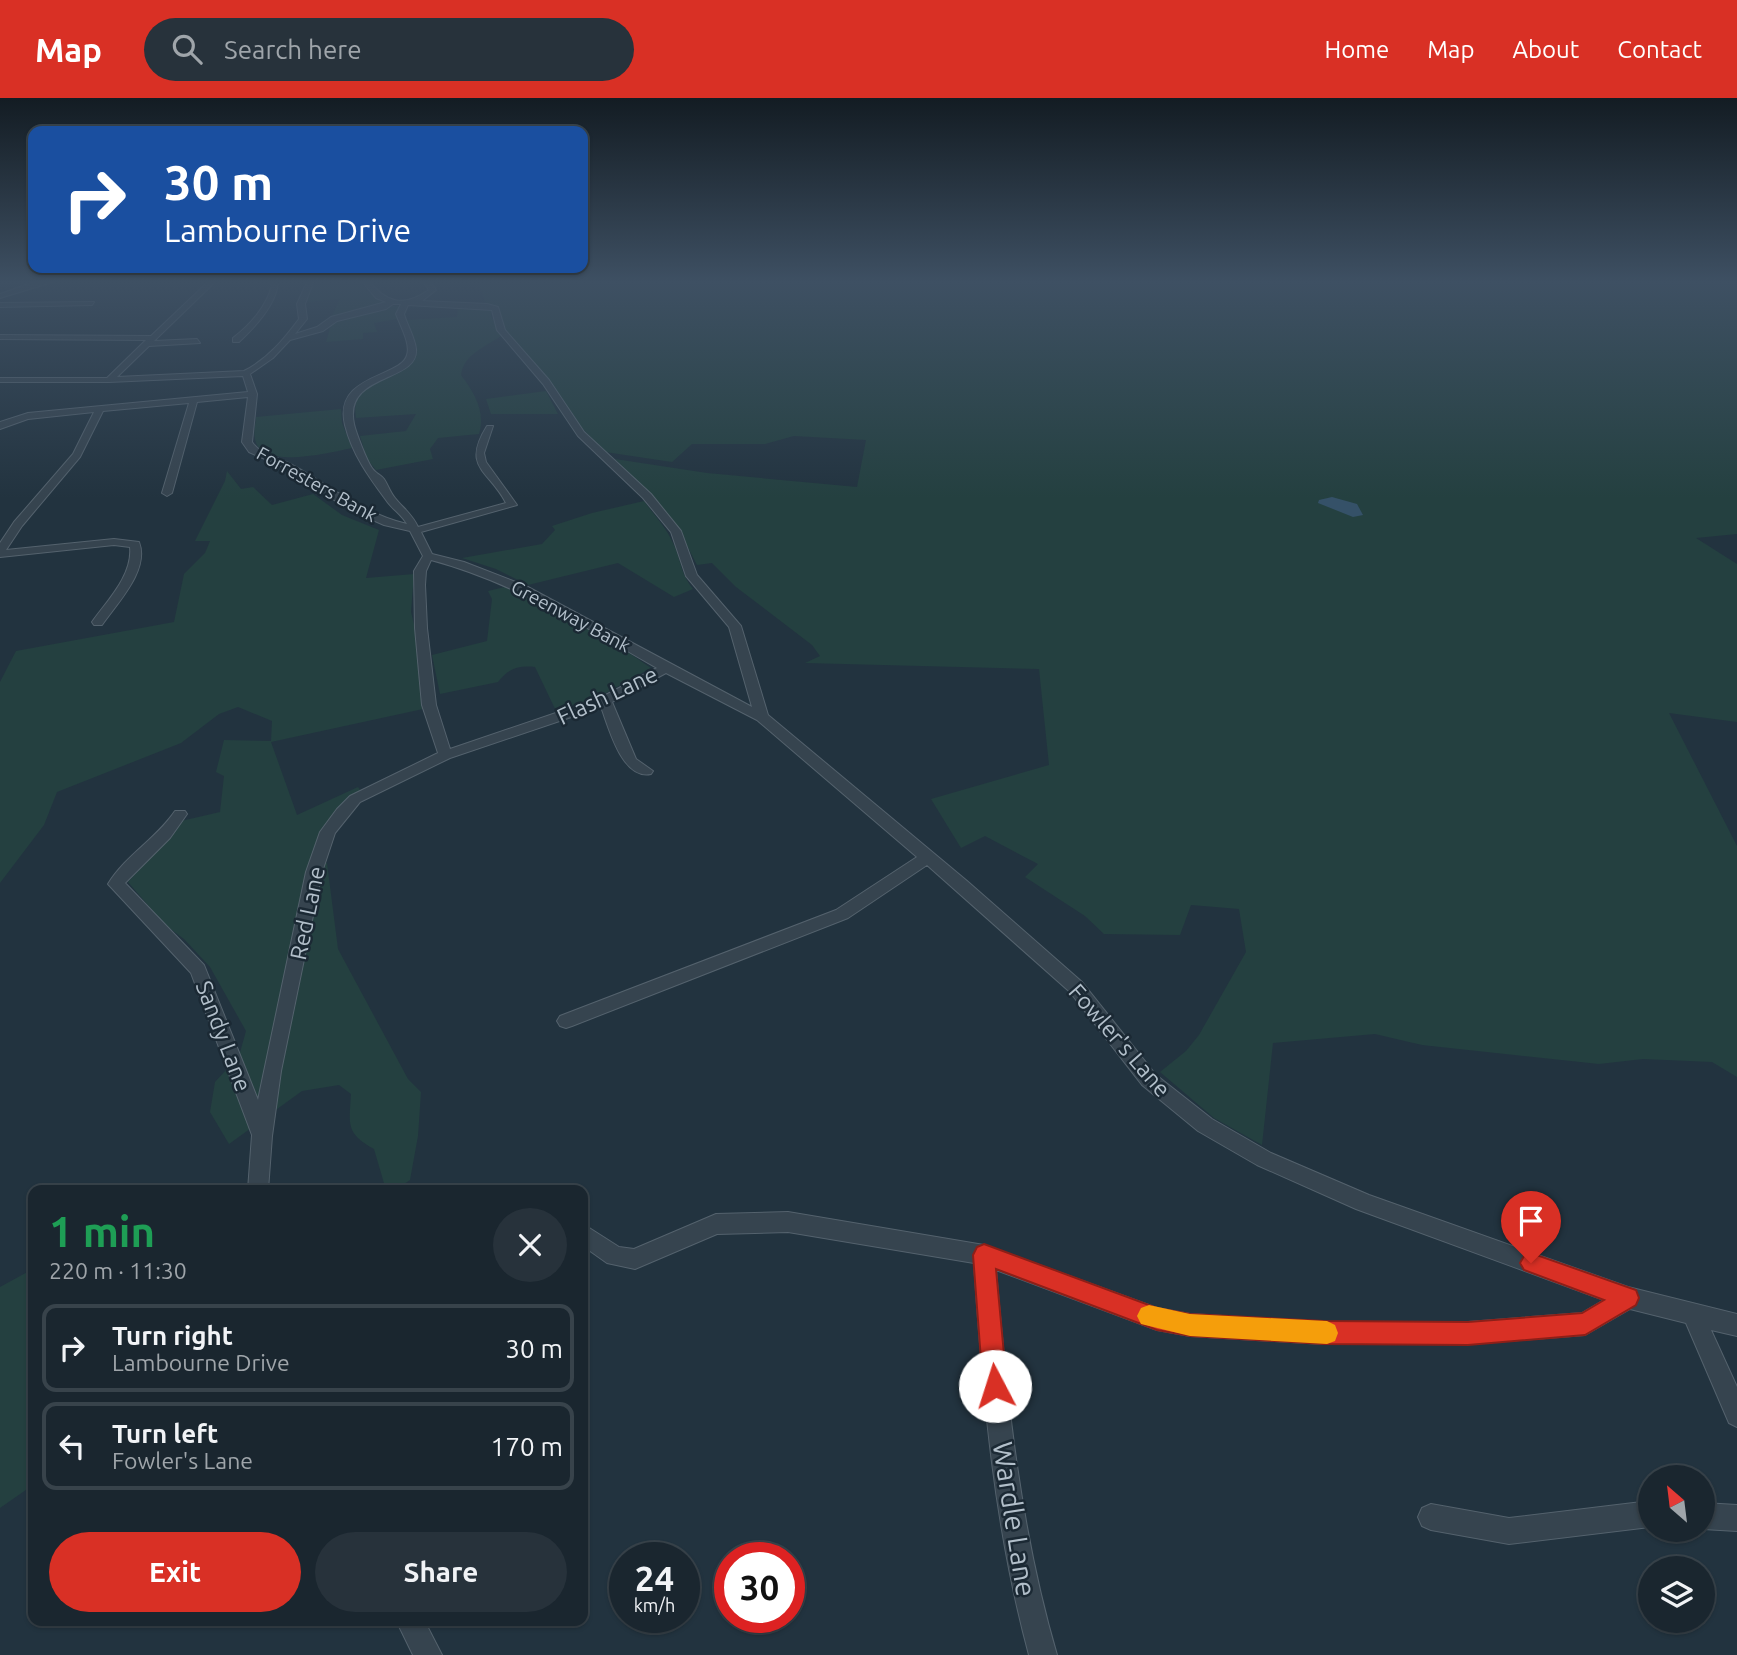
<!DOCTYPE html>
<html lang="en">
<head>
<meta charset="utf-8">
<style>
	:root { --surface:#1a262f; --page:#27323b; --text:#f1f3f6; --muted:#9fa5aa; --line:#38434b; --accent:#d93025 }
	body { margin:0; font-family:Ubuntu,sans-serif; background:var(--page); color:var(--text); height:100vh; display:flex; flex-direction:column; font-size:26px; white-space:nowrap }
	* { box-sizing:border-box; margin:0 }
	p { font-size:23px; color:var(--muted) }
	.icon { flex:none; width:38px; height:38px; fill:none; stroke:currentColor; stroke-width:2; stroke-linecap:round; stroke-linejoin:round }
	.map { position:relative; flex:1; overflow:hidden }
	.drawer { position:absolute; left:28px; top:1087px; width:560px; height:441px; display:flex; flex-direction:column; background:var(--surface); border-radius:14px; box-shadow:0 2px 5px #0004,0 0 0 2px var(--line) }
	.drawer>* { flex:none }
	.guide { position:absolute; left:28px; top:28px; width:560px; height:147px; border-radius:14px; box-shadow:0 2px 5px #0004,0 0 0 2px var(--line); background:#1a4fa0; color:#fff; overflow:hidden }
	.needle { width:46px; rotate:332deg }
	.controls { position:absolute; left:1638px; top:1367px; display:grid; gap:14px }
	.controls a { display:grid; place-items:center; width:77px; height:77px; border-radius:50%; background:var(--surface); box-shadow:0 2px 5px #0004,0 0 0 2px var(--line); font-size:35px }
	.speed { position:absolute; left:609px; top:1444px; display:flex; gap:14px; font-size:35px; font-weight:700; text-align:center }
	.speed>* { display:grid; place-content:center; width:91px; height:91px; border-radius:50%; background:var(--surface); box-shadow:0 2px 5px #0004,0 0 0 2px var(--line); line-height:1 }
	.speed small { font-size:18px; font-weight:400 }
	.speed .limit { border:10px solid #d22; background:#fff; color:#111 }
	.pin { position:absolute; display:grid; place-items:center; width:60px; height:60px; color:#fff; margin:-72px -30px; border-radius:50% 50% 50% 0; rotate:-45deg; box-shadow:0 0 7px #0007 }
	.pin .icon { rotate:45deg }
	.me { position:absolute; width:77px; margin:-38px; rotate:355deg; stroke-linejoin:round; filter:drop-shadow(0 0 5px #0008) }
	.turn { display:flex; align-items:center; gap:24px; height:147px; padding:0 21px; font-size:32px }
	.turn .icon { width:91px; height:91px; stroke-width:2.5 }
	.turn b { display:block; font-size:49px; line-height:60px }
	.round { display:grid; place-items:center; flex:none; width:74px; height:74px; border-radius:37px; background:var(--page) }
	.head { display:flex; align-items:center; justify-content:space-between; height:119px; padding:0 21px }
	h1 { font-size:42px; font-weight:600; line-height:52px; color:#1e9e55 }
	.button { display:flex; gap:14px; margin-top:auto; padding:14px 21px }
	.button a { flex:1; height:80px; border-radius:42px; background:var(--accent); color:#fff; font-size:28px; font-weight:600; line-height:80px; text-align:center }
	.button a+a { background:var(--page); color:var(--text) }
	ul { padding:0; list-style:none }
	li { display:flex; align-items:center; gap:21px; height:88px; margin:0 14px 10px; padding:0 7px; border:4px solid var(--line); border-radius:14px }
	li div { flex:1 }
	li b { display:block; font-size:26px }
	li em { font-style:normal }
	header { display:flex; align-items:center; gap:42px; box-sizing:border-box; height:98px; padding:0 35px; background:var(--accent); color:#fff }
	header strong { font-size:33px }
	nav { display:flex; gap:38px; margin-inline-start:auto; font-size:24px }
	.search { width:490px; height:63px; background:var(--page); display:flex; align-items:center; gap:18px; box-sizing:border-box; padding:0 24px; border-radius:38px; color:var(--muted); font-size:26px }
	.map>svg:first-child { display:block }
	.green { fill:#244040 }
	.water { fill:#355168 }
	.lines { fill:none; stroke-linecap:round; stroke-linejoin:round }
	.street-casing { stroke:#54626d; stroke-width:2 }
	.street { fill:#36444f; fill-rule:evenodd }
	.route { fill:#d93025; stroke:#8d1f18; stroke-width:2 }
	.slow { fill:#f59e0b }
	.labels { text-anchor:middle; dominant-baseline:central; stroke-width:5; stroke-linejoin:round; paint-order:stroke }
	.far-street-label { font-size:19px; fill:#b2bfca; stroke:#1b2934 }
	.street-label { font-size:23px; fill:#b2bfca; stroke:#1b2934 }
	.near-street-label { font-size:28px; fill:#b2bfca; stroke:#1b2934 }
</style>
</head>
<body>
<header>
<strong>Map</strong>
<div class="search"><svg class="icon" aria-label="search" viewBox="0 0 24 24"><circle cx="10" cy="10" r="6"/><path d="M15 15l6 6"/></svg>Search here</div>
<nav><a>Home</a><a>Map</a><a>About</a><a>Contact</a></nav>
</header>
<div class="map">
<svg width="1737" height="1557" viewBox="0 0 1737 1557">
	<rect width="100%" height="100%" fill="#22333f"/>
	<path class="green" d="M 359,182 L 367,193 L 384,205 L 332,218 L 340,201 L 305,204 L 315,184 Z
		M 477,182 L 1737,182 L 1737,436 L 1696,440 L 1737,466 L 1737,624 L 1669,615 L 1737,748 L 1737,979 L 1712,964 L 1643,961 L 1599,966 L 1422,947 L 1375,936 L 1273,945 L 1262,1047 L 1214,1020 L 1160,974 L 1186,953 L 1199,937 L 1246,854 L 1239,811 L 1191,807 L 1180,837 L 1104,836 L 1085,818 L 1025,779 L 1038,766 L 985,738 L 961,750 L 931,701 L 1049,667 L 1039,571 L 805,565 L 820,558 L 812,547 L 736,489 L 712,465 L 697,467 L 674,423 L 615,361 L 707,375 L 857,389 L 866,342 L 794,338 L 765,346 L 692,346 L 672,364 L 605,354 L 579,327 L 501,227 L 499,211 L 495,207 L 486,207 Z
		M 388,208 L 401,208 L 398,221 L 374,225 L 377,234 L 363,235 L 363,241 L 326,244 L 332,223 Z
		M 458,209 L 492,211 L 491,218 L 501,238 C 485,249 464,256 461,277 C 474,294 486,314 479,336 L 438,340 L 430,351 L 433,361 L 376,372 L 367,361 L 360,338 L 406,333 L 416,316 L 356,320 C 348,270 422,285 416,247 C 415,238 408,231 406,222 L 457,219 Z
		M 546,293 L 558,316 L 491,316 L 486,301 Z
		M 341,311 L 342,325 L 352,350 C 331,354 261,373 255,341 C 253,334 256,325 256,319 Z
		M 227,373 L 241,391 L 253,389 L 272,407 L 313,396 L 342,417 L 379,432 L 366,480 L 414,476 L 411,514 L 417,539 L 423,611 L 271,644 L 297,717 L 358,689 L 361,693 C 336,713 316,730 312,762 L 327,765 L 338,851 L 408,981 L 421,994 L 418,1038 L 410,1082 L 395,1092 L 386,1092 L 374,1051 C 346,1035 349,1028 351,996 L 339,987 L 302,993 L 229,1046 L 210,1014 L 215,984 L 239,958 L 246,933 L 210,869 L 184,841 L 165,827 L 128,784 L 164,745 L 181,723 L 220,714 L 224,678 L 216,674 L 224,642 L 271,643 L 272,623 L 238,609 L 219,616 L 181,645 L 57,694 L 44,727 L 0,785 L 0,584 L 16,553 L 174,524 L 184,476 L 205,455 L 210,443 L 195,443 L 225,383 Z
		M 644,403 C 654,417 666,429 673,445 C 682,463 679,473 693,491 L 674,499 L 618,465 L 528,487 L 496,471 L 462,460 L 542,446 L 555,432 L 552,428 L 592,415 Z
		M 509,488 L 544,509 L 607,540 L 651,570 L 588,605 L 557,615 L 535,569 C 518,567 508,571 498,584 L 440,596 L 432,557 L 487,543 L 492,501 L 488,493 Z
		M 33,1171 L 33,1387 L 0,1410 L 0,1189 Z"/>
	<path class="water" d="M 1332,399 L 1357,406 L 1363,417 L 1353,419 L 1318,405 L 1319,402 Z"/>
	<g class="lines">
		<defs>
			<path id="street" d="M 59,182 L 0,200 L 0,196 L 37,183 Z
				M 210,182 L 217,182 L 154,243 L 197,241 L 200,245 L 149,248 L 117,279 L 244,273 C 268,261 284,241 299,221 L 297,206 L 308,182 L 314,182 L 305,206 L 307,221 L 295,236 L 317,229 L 331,219 L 386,204 L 376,200 L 361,182 L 368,182 C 387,206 404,209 429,192 L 422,182 L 429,182 L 436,192 L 422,203 L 487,206 L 498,209 L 505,232 L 549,282 L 584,334 L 651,396 L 681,433 L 697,477 L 741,528 L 768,617 L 967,783 L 1082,884 L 1156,977 L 1212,1021 L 1271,1055 L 1369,1097 L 1628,1189 L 1737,1216 L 1737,1238 L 1711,1232 L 1737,1289 L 1737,1329 L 1729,1325 L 1686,1225 L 1630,1211 L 1585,1237 L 1468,1246 L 1323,1246 L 1190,1238 L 1157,1232 L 996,1172 C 1007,1302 1020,1431 1057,1557 L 1029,1557 C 994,1428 983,1298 974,1165 L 788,1134 L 717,1136 L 635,1171 L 607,1165 L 583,1148 L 583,1126 L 619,1149 L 634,1151 L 716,1116 L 788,1114 L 984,1147 L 1157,1210 L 1190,1216 L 1323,1224 L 1468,1224 L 1582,1215 L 1604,1202 L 1356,1111 L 1257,1067 L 1198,1033 L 1142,987 L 1070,894 L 927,767 L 848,820 L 572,928 L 566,930 L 560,928 L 557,923 L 560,918 L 836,812 L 917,759 L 757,622 L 666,575 L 612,604 L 636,661 L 653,673 L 651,676 C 622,682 609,630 601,609 L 450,660 L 360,704 L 335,735 L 322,774 L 281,973 L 272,1038 L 268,1092 L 248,1092 L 252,1037 L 191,875 L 108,786 C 126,757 156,741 175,713 L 185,713 L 187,716 L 170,740 L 125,785 L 204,867 L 258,1002 L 306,774 L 320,734 L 337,711 L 350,698 L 438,655 L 422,607 L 415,530 L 414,473 L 423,458 L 410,433 L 384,427 L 348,411 L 287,371 L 249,354 L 242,344 L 248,299 L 197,304 L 172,395 L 167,398 L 162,395 L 189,305 L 103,313 L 80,359 L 22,428 L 6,452 L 114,441 L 139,444 C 150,472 117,505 102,527 L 94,527 L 92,524 C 107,503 133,477 130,449 L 114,447 L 0,459 L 0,445 L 14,424 L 73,356 L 94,314 L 28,321 L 0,331 L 0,324 L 28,315 L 248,294 L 243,278 L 109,284 L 0,284 L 0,280 L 107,280 L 146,242 L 0,241 L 0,237 L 151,238 ZM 393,206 L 401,206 L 396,216 C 400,227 411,246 407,257 C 401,280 333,276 345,327 C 352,356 369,379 386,402 C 392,411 401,416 407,426 C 364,416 332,389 294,368 C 281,360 260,357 252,344 L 257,296 L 250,276 L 273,260 L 290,242 L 323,233 L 337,223 L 386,211 ZM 408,207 L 492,212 L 497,232 L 543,286 L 578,338 L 643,400 L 671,434 L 686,478 L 729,529 L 752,609 L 526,488 L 464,464 L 432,456 L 421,434 L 517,407 L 486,364 L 484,355 L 493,328 L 487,328 C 461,370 489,372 506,405 L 418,429 C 412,416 403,410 395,400 C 390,394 388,387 384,381 C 381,377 375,375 372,370 C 367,363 356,335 354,326 C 343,274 419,285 416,251 C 415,240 407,227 404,216 ZM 431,462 C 513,484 584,528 657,570 L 600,600 L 450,651 L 436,607 L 427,530 L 425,487 L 426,473 Z
				M 267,182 L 274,182 L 278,186 C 275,208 255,229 239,244 L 233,244 L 233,240 C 250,227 267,208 272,187 Z
				M 94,204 L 92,207 L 0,209 L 0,205 Z
				M 1650,1403 L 1650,1429 L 1509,1446 L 1431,1432 L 1422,1428 L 1418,1419 L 1422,1410 L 1431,1406 L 1509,1420 Z
				M 1703,1405 L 1737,1407 L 1737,1433 L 1703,1431 Z
				M 396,1522 L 424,1522 L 442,1557 L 413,1557 Z"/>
		</defs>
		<use href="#street" class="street-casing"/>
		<use href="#street" class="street"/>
	</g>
	<linearGradient id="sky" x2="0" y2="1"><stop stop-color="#131c23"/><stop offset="0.46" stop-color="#3e5063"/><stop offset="1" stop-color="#3e5063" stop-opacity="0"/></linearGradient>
	<rect width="1737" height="400" fill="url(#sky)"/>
	<path class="route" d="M 984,1146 L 1157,1210 L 1190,1216 L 1323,1223 L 1468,1224 L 1582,1215 L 1604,1202 L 1524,1172 L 1520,1165 L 1524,1158 L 1531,1155 L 1636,1192 L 1639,1200 L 1636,1207 L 1585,1237 L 1468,1247 L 1323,1246 L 1190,1238 L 1157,1232 L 996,1171 L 1007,1288 L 1004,1296 L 995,1300 L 987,1296 L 983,1288 L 973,1157 L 977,1149 Z"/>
	<path class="slow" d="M 1149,1207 L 1190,1216 L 1327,1223 L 1335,1227 L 1338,1235 L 1335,1243 L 1327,1246 L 1190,1238 L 1141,1226 L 1137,1218 L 1141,1210 Z"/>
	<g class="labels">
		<g class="far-street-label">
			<text transform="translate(317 386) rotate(29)">Forresters Bank</text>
			<text transform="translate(571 518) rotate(28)">Greenway Bank</text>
		</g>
		<g class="street-label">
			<text transform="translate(607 597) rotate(-25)">Flash Lane</text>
			<text transform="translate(307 815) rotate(-78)">Red Lane</text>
			<text transform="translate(224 938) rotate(69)">Sandy Lane</text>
			<text transform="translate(1120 942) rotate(49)">Fowler's Lane</text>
		</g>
		<g class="near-street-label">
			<text transform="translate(1015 1421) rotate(81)">Wardle Lane</text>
		</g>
	</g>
</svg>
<div class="controls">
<a><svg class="needle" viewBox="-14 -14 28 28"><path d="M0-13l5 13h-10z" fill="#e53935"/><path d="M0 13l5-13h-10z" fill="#9fa5aa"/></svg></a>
<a><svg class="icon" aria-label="layers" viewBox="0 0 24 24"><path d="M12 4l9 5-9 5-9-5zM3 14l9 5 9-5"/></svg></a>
</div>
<div class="speed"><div>24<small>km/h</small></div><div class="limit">30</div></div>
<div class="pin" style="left:1531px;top:1165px;background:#d93025"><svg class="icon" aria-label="arrive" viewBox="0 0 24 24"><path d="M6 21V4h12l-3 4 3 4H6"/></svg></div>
<svg class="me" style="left:995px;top:1288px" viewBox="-20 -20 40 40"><circle r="19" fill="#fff"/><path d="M0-13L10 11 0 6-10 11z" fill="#d93025"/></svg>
<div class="guide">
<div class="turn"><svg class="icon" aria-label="right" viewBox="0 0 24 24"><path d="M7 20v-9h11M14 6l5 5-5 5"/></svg><div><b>30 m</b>Lambourne Drive</div></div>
</div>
<section class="drawer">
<div class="head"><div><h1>1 min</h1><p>220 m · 11:30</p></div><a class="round"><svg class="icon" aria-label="close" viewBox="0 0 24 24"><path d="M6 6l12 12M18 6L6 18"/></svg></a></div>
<ul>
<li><svg class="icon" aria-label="right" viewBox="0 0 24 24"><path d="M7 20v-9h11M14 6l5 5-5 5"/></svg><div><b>Turn right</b><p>Lambourne Drive</p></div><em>30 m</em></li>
<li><svg class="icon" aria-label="left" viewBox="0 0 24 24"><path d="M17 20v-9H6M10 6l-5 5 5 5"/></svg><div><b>Turn left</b><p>Fowler's Lane</p></div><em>170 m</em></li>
</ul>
<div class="button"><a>Exit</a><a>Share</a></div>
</section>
</div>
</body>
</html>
